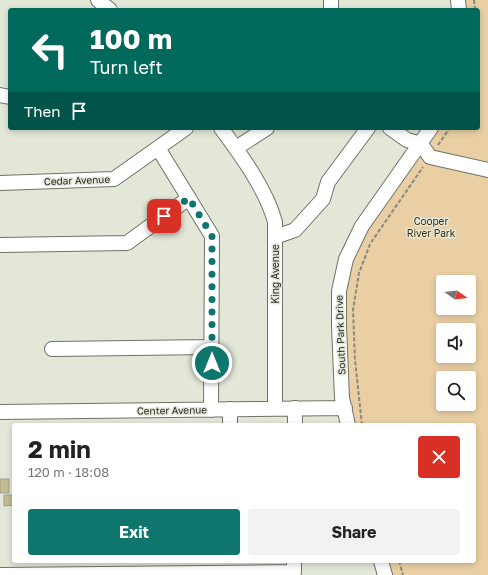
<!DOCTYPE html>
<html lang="en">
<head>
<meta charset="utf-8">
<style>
	:root { --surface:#fff; --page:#f2f2f2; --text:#222; --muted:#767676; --accent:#0f766e }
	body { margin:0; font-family:"Golos Text",sans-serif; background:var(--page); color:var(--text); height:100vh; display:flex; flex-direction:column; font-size:15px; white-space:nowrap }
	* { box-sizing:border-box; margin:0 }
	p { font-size:13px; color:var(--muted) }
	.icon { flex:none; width:22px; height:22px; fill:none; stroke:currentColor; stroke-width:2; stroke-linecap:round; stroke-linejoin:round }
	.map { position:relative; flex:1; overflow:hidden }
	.sheet { position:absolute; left:12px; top:423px; width:464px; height:140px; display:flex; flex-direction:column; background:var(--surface); border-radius:4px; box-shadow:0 2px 6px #0003 }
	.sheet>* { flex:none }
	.top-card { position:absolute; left:8px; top:8px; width:472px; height:122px; border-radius:4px; box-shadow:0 2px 6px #0003; background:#00695c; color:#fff; overflow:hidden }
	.needle { width:26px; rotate:104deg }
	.buttons { position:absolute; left:436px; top:275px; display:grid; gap:8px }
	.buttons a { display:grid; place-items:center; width:40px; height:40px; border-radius:4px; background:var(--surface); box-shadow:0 2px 6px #0003; font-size:20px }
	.pin { position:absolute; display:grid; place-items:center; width:34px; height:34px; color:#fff; margin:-17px; border-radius:8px; box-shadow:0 2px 6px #0006 }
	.me { position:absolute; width:44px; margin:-22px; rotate:0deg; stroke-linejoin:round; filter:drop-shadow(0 0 3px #0008) }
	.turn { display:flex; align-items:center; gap:14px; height:84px; padding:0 16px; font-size:18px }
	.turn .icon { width:52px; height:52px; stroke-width:2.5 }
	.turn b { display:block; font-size:28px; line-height:34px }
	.then { display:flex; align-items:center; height:38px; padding:0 16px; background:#0003; gap:8px; font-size:15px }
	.round { display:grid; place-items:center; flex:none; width:42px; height:42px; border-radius:4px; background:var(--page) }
	.head { display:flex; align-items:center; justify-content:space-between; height:68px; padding:0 16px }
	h1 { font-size:24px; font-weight:700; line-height:30px }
	.cta { display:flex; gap:8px; margin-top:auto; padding:8px 16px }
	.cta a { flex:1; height:46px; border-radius:4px; background:var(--accent); color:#fff; font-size:16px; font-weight:700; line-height:46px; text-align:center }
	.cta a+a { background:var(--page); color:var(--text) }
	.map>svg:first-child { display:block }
	.green { fill:#eacfa4; fill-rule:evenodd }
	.building { fill:#c4bc8c; stroke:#a09e8f }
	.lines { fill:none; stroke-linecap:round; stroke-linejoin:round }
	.minor-casing { stroke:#6f7366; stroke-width:16 }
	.path { stroke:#878a7f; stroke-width:2; stroke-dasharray:4 2; stroke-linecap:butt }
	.minor { stroke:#fff; stroke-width:14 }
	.route { stroke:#0f766e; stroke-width:7; stroke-dasharray:0 12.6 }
	.labels { text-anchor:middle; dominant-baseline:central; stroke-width:3; stroke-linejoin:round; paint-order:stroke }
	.street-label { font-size:10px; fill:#292b25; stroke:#e3e7d8 }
	.park-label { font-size:10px; fill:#402d0a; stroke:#e3e7d8 }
</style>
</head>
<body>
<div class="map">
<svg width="488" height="575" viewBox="0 0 488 575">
	<rect width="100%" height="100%" fill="#e3e7d8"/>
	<path class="green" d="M 458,0 L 488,0 L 488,575 L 385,575 L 381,561 L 474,561 L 474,425 L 348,425 L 342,398 L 346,259 L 431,128 L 478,128 L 478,10 L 459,10 ZM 443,282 L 469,282 L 469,308 L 443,308 ZM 443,330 L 469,330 L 469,356 L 443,356 ZM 443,378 L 469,378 L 469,404 L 443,404 Z"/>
	<path class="building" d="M 0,479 L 9,479 L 9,493 L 0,493 Z
		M 4,495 L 14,495 L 14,505 L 4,506 Z"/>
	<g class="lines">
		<defs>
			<path id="minor" d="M 98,0 L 110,10
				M 331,0 L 331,10
				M 458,0 L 459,10
				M 0,95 L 10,97
				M 221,128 C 241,155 266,189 275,222 L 275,409
				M 390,128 L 407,140 L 421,144 L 430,157 L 488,170
				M 158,148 L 212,236 L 211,410
				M 236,148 L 267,128
				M 0,183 L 114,179 L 186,128
				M 275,237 L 295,230 L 323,199 L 328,182 L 368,128
				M 0,245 L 127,243 L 189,198
				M 52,349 L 212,347
				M 0,412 L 345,408
				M 230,425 L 230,409
				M 295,425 L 295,408
				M 348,425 L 342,398 L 339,326 L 339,291 L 346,259 L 362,226 L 431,128
				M 381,561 L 385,575
				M 0,575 L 294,572 L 294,561"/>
		</defs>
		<use href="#minor" class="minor-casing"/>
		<path class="path" d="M 474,0 L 475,10
			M 438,145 L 450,128
			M 362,425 L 355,360 L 353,310 L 359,273 L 370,244 L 423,167
			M 399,561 L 403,575"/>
		<use href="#minor" class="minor"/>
	</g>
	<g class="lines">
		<path class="route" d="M 164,216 L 189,198 L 212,236 L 212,363"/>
	</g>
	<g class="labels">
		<g class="street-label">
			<text transform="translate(77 180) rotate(-2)">Cedar Avenue</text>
			<text transform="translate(275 274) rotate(-90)">King Avenue</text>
			<text transform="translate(340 335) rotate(-92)">South Park Drive</text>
			<text transform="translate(172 410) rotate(-1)">Center Avenue</text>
		</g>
		<g class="park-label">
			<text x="431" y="221">Cooper<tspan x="431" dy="12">River Park</tspan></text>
		</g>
	</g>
</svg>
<div class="buttons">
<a><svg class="needle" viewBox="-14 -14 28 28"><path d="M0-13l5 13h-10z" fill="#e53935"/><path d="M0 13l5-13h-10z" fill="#767676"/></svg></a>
<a><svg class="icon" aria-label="sound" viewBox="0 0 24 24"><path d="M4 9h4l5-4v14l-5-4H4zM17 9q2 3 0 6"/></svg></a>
<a><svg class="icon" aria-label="search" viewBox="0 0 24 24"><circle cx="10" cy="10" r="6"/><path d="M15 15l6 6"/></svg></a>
</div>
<div class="pin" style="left:164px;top:216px;background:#d93025"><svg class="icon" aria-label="arrive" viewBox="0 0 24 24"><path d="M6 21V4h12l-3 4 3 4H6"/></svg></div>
<svg class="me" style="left:212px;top:363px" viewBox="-20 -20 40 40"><circle r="17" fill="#0f766e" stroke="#fff" stroke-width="3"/><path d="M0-11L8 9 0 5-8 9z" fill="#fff"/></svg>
<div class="top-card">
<div class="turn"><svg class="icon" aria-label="left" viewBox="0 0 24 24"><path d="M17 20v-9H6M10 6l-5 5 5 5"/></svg><div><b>100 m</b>Turn left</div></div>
<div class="then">Then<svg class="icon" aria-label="arrive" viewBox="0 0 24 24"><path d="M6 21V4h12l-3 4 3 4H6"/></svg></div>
</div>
<section class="sheet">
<div class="head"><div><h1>2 min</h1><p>120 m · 18:08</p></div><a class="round" style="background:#d93025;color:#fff"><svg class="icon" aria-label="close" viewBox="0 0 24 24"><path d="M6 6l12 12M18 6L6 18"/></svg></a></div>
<div class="cta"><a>Exit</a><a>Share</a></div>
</section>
</div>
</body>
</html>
